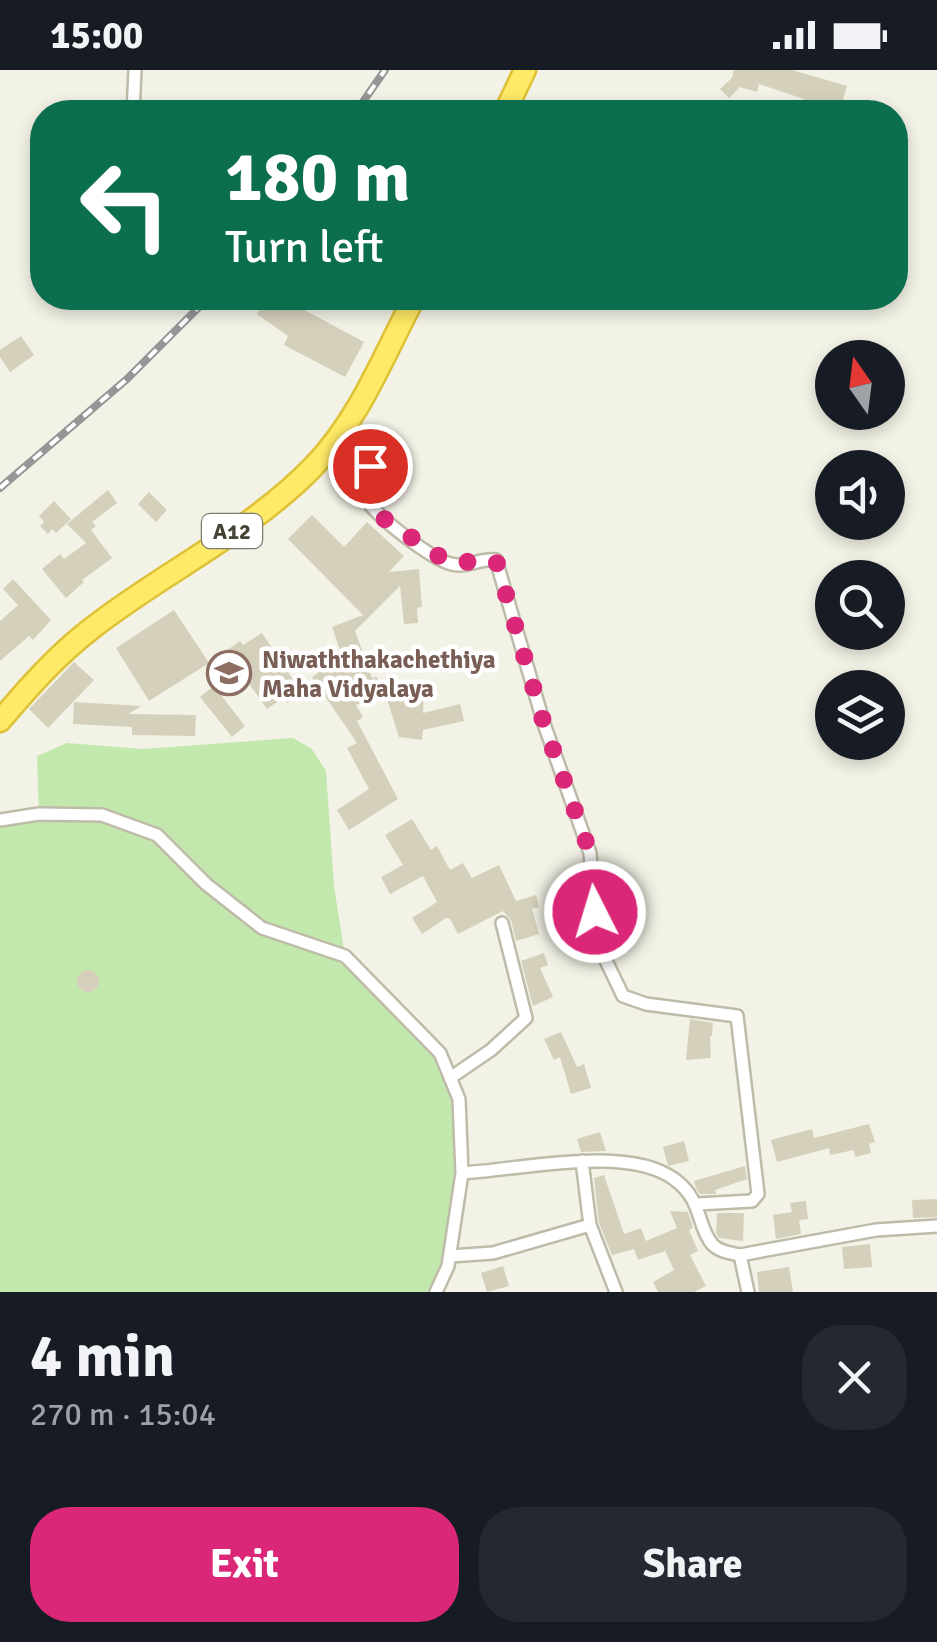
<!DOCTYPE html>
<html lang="en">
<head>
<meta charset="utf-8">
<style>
	:root { --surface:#171b24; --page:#242831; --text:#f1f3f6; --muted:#9ea1a6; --accent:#db2777 }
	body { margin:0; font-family:Signika,sans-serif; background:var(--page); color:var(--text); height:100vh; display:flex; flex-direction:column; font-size:38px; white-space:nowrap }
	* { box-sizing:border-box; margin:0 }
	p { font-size:32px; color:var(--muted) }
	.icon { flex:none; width:55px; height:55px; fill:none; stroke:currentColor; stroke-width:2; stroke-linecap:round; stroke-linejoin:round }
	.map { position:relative; height:1222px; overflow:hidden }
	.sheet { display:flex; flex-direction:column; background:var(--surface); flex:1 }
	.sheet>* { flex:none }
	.hud { position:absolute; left:30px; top:30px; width:878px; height:210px; border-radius:40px; box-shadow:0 5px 15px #0003; background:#0b6e4f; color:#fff; overflow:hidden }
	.needle { width:65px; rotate:346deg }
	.controls { position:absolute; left:815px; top:270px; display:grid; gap:20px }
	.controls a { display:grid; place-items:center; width:90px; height:90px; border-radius:50%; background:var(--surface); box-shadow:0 5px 15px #0003; font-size:50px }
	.pin { position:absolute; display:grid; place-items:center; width:85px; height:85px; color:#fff; margin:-42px; border:5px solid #fff; border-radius:50%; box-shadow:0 2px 10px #0007 }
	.me { position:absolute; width:110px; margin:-55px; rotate:355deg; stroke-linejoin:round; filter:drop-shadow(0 0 8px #0008) }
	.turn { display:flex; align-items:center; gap:35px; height:210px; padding:0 30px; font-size:45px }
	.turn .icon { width:130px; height:130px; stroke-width:2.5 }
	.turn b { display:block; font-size:70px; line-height:85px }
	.round { display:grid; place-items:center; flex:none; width:105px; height:105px; border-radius:40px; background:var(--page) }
	.summary { display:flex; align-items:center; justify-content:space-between; height:170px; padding:0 30px }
	h1 { font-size:60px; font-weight:700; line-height:75px }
	.cta { display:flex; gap:20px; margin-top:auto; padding:20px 30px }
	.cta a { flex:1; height:115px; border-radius:40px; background:var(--accent); color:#fff; font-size:40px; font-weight:700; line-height:115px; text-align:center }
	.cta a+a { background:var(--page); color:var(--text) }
	.status { display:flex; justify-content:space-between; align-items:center; height:70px; padding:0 50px; background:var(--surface); direction:ltr }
	.status svg { height:28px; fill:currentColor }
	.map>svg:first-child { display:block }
	.green { fill:#c3e8ae }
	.building { fill:#d5d0bb }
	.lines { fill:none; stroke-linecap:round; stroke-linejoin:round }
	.street-casing { stroke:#bfbba9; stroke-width:16 }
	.highway-casing { stroke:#dec135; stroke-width:25 }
	.street { stroke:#fff; stroke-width:11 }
	.highway { stroke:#ffe966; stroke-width:20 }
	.rail-casing { stroke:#969696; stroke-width:8 }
	.rail { stroke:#fff; stroke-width:4; stroke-dasharray:11; stroke-linecap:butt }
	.route { stroke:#db2777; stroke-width:18; stroke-dasharray:0 32.4 }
	.labels { text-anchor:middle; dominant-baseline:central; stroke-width:9; stroke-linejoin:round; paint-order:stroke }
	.shield { fill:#fff; stroke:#7e7b72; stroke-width:2.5 }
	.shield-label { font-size:22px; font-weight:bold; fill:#464335 }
	.education-label { font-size:25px; font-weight:bold; fill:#785e54; stroke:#fff; text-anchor:start }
</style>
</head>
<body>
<div class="status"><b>15:00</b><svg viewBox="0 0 49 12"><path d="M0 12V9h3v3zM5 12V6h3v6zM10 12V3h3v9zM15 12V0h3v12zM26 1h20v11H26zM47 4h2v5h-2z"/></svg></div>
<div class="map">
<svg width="937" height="1222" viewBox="0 0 937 1222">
	<rect width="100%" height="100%" fill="#f3f2e6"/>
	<path class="green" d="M 293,668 L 312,679 L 326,701 L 334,816 L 345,886 L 440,983 L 459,1029 L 462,1103 L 448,1196 L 437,1222 L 0,1222 L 0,750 L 39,744 L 37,686 L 67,673 L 143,679 Z"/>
	<path class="building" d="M 734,0 L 792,0 L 847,16 L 839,42 L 831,42 L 803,34 L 804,29 L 759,14 L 757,22 L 740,17 L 729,28 L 720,19 L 732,8 Z
		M 269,228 L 282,228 L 364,272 L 345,307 L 284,275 L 288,266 L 257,244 Z
		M 21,266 L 34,285 L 10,302 L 0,287 L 0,280 Z
		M 108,420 L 117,433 L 92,452 L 96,456 L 91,460 L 112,488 L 82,510 L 84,512 L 66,528 L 42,499 L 60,484 L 64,489 L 86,473 L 67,454 Z
		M 149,422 L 167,440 L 156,452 L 138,434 Z
		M 54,431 L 71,449 L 56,463 L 52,459 L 48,464 L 40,456 L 44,452 L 39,446 Z
		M 312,445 L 344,477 L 367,452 L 404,486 L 389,502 L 419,499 L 422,537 L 417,538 L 418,553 L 404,554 L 400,516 L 355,561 L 372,608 L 377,607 L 383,626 L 356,635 L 363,647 L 357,651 L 398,729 L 349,760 L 337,740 L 369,719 L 347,678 L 357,673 L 312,607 L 342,586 L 332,557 L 363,545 L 288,469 Z
		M 13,509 L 51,550 L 33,570 L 29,566 L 0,591 L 0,551 L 18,535 L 3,519 Z
		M 174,540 L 209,593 L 149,631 L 116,578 Z
		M 262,563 L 302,623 L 287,633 L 284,627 L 267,639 L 226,581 L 240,571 L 243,575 Z
		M 74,592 L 94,610 L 48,658 L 29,639 Z
		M 214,616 L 245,656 L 232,667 L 200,627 Z
		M 424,621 L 423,643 L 460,634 L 464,651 L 423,660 L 422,670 L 399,667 L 385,623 Z
		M 74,632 L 142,636 L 128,644 L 196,645 L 195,666 L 132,665 L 132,657 L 73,654 Z
		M 412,749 L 431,780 L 437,776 L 450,800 L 463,793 L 472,808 L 499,795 L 516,831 L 536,825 L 539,837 L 532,839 L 539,864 L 516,871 L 511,850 L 503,841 L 458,864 L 450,849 L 446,848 L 422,864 L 412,848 L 437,832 L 423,806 L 390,824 L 381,807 L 403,795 L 385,765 Z
		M 544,883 L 548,895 L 540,898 L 553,927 L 533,936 L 521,891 Z
		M77 911a11 11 0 1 1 22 0a11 11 0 1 1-22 0Z
		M 690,949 L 713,953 L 712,966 L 710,966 L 711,988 L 686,990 Z
		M 561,962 L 577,997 L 584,994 L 591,1018 L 571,1024 L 560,987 L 554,990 L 544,969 Z
		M 869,1054 L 875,1072 L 869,1074 L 871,1083 L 855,1087 L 854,1080 L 830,1085 L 829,1078 L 777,1092 L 771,1070 L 812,1059 L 814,1068 Z
		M 600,1062 L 606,1081 L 581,1082 L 577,1069 Z
		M 684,1071 L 689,1091 L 668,1096 L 663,1077 Z
		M 745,1096 L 747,1109 L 715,1120 L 716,1124 L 700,1124 L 696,1118 L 694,1111 Z
		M 604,1105 L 624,1164 L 641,1158 L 646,1171 L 677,1158 L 670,1141 L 688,1142 L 693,1158 L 689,1160 L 698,1181 L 690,1185 L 706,1216 L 694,1222 L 658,1222 L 653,1212 L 674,1200 L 665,1181 L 638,1190 L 634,1179 L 612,1185 L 599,1153 L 594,1108 Z
		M 937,1129 L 937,1147 L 913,1148 L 912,1130 Z
		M 806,1131 L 808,1149 L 799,1150 L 801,1164 L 776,1169 L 773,1145 L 792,1142 L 790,1133 Z
		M 717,1143 L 744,1143 L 743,1171 L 719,1168 L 716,1163 Z
		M 870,1174 L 872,1197 L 844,1199 L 842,1177 Z
		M 503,1196 L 509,1216 L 487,1222 L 481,1203 Z
		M 789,1197 L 793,1222 L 759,1222 L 757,1202 Z"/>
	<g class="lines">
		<defs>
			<path id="street" d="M 133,42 L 135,0
				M 335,372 L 358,384 L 378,400 L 371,436 C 385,452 436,494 457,495 C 471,496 482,488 496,490 L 544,654 L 590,783 L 597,872 L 623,926 L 646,934 L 737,946 L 758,1124 L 752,1131 L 697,1134
				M 0,750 L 39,744 L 102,745 L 157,765 L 206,814 L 262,858 L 345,886 L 440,983 L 459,1029 L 462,1103 L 448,1196 L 436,1222
				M 450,1008 L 491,980 L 526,948 L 502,853
				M 582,1091 L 590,1155 L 616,1222
				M 462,1103 C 519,1100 627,1074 674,1109 C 703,1130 696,1154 712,1174 C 719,1182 731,1183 740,1185 L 876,1160 L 937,1156
				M 740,1185 L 748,1222
				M 450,1186 L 493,1183 L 590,1155"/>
			<path id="highway" d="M 505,42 L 525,0
				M 0,651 C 28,618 56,586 91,559 C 162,503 249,463 313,397 C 359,350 384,285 414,228"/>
		</defs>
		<use href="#street" class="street-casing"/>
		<use href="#highway" class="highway-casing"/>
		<use href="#street" class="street"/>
		<use href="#highway" class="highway"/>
		<defs>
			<path id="rail" d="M 356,42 L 385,0
				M 0,418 L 127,309 L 208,228"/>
		</defs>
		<use href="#rail" class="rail-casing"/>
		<use href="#rail" class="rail"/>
	</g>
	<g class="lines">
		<path class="route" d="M 370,396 L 378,400 L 371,436 L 380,446 L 452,495 L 486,488 L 496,490 L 544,654 L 590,783 L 595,842"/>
	</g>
	<defs>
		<symbol id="school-ring" viewBox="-11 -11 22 22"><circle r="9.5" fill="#fff" stroke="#8d6e63" stroke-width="1.5"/><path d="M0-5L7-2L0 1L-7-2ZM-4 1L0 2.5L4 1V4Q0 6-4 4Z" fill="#8d6e63"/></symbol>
	</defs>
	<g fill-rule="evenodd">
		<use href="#school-ring" x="204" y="578" width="50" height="50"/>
	</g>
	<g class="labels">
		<rect class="shield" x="202" y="444" width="60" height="34" rx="8"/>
		<g class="shield-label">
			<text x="232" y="461">A12</text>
		</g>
		<g class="education-label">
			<text x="262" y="589">Niwaththakachethiya<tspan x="262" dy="29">Maha Vidyalaya</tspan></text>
		</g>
	</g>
</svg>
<div class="controls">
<a><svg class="needle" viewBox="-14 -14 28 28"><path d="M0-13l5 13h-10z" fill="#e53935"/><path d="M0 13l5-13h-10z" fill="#9ea1a6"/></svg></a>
<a><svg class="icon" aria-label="sound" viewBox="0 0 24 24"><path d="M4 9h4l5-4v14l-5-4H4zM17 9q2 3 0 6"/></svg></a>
<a><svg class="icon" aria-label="search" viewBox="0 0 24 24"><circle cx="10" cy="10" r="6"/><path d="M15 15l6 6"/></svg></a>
<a><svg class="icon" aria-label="layers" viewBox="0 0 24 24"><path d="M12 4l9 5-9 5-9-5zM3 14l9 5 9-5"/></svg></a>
</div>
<div class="pin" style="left:370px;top:396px;background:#d93025"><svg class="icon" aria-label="arrive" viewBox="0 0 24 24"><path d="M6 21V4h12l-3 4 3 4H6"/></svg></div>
<svg class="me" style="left:595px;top:842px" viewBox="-20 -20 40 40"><circle r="17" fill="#db2777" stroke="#fff" stroke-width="3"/><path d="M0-11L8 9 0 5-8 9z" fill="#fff"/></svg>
<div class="hud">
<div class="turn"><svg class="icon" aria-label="left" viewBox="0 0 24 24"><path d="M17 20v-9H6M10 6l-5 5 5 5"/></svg><div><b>180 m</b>Turn left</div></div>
</div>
</div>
<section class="sheet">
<div class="summary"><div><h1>4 min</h1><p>270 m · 15:04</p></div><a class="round"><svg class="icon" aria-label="close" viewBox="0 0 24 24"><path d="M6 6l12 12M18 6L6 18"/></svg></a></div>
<div class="cta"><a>Exit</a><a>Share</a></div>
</section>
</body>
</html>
